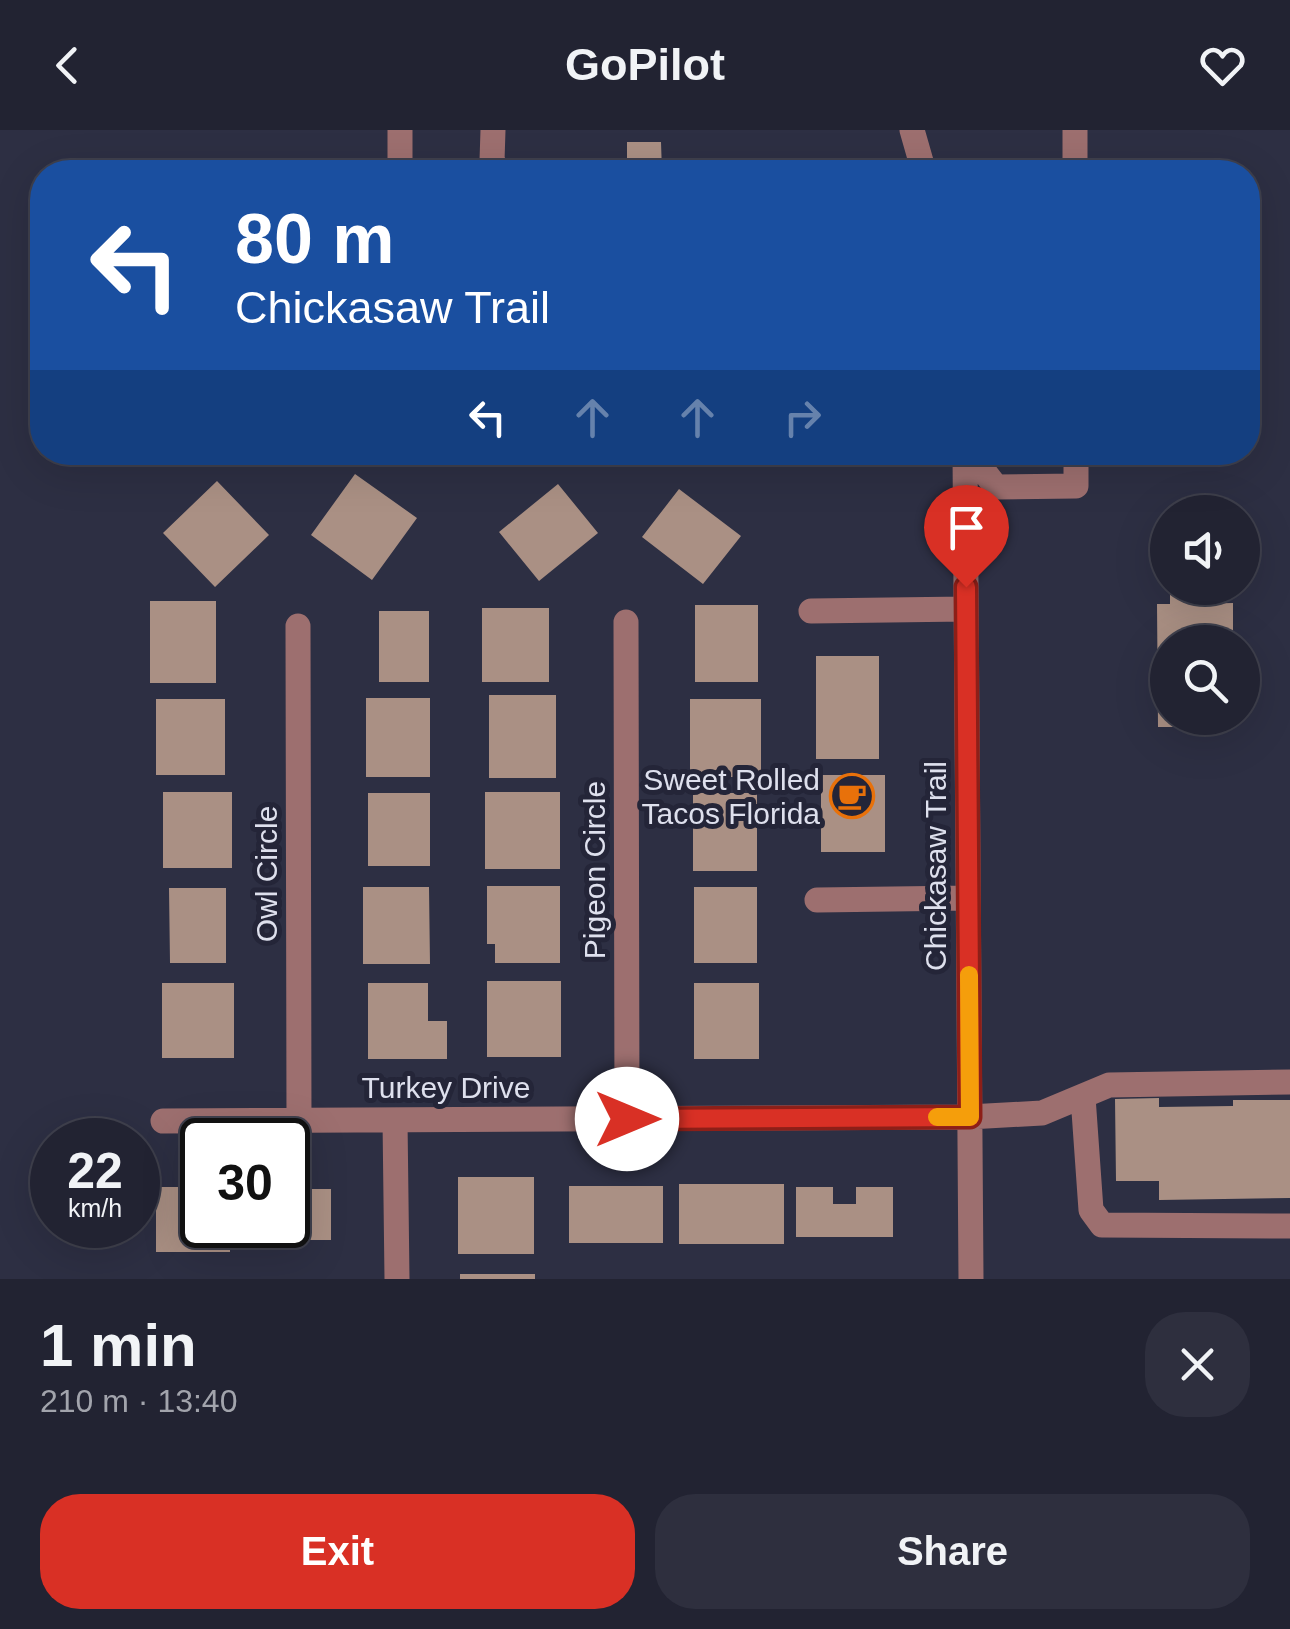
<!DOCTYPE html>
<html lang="en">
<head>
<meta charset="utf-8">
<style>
	:root { --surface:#222332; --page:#2e2f3e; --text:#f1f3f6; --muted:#a2a4ac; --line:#3f404d; --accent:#d93025 }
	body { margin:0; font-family:Arial,sans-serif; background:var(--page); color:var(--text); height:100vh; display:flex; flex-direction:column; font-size:38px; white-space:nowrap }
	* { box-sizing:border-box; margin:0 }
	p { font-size:32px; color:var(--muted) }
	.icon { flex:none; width:55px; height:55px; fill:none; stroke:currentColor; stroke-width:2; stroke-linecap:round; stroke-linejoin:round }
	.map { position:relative; height:1149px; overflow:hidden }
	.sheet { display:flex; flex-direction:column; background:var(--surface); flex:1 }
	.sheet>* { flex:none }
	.banner { position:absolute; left:30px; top:30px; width:1230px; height:305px; border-radius:40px; box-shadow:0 10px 40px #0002,0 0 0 2px var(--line); background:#1a4fa0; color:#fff; overflow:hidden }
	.controls { position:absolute; left:1150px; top:365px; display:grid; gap:20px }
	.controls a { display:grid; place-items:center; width:110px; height:110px; border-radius:50%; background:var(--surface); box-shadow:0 10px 40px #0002,0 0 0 2px var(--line); font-size:50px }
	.speed { position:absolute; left:30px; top:988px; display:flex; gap:20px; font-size:50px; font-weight:700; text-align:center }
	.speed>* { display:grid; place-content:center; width:130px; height:130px; border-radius:50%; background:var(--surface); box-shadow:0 10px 40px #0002,0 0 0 2px var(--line); line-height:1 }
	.speed small { font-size:25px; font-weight:400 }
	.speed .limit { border:5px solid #111; border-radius:15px; background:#fff; color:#111 }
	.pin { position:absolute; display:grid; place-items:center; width:85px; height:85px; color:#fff; margin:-102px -42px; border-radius:50% 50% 50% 0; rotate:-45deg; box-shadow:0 0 10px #0007 }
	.pin .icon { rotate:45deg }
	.me { position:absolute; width:110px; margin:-55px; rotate:90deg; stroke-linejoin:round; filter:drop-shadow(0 0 8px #0008) }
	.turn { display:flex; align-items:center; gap:35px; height:210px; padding:0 40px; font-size:45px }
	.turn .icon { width:130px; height:130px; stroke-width:2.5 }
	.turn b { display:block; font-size:70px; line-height:85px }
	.lanes { display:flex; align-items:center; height:95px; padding:0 40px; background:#0003; justify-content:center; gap:50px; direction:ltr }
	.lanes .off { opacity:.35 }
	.round { display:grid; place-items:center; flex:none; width:105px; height:105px; border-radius:40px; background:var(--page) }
	.head { display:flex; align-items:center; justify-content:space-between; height:170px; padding:0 40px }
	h1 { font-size:60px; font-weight:600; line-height:75px }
	.primary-button { display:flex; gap:20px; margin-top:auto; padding:20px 40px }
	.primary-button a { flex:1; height:115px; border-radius:40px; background:var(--accent); color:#fff; font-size:40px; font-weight:600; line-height:115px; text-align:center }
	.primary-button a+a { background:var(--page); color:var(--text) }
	header { display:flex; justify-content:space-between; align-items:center; height:130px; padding:0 40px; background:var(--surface); font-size:45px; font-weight:600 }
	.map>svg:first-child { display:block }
	.building { fill:#aa9084 }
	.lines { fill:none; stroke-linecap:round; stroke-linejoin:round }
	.minor { stroke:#9d6f6f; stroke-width:25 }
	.route-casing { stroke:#8d1f18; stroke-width:25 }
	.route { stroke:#d93025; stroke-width:18 }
	.slow { stroke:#f59e0b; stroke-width:18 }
	.labels { text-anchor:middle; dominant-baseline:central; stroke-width:10; stroke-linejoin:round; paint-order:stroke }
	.poi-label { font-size:30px; fill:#dee0ed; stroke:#242538; text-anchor:end }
	.street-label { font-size:30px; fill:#dee0ed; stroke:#242538 }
</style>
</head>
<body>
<header><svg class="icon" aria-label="back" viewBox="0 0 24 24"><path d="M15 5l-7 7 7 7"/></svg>GoPilot<svg class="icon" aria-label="heart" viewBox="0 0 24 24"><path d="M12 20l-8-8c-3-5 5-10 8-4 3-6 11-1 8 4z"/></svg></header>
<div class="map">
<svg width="1290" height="1149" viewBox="0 0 1290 1149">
	<rect width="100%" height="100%" fill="#2d2f43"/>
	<path class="building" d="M 627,12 L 661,12 L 662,42 L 627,42 Z
		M 355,344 L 417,388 L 372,450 L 311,405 Z
		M 217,351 L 269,405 L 215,457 L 163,403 Z
		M 558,354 L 598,403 L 539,451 L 499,402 Z
		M 679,359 L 741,406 L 703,454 L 642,407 Z
		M 1170,458 L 1193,458 L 1193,474 L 1233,473 L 1233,512 L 1168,512 L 1168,588 L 1233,588 L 1233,597 L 1158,597 L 1157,474 L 1170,474 Z
		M 150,471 L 216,471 L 216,553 L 150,553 Z
		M 695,475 L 758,475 L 758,552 L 695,552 Z
		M 482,478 L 549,478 L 549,552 L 482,552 Z
		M 379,481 L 429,481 L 429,552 L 379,552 Z
		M 816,526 L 879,526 L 879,629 L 816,629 Z
		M 489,565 L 556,565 L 556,648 L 489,648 Z
		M 366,568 L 430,568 L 430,647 L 366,647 Z
		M 156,569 L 225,569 L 225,645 L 156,645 Z
		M 690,569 L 761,569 L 761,647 L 690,647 Z
		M 821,645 L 885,645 L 885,722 L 821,722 Z
		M 163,662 L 232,662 L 232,738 L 163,738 Z
		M 485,662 L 560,662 L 560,739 L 485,739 Z
		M 368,663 L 430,663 L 430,736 L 368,736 Z
		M 693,663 L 757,663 L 757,741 L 693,741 Z
		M 487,756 L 560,756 L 560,833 L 495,833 L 495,814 L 487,814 Z
		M 363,757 L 429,757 L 430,834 L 363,834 Z
		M 694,757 L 757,757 L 757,833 L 694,833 Z
		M 169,758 L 226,758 L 226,833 L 170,833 Z
		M 487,851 L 561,851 L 561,927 L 487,927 Z
		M 162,853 L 234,853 L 234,928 L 162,928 Z
		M 368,853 L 428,853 L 428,891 L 447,891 L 447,929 L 368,929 Z
		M 694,853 L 759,853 L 759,929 L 694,929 Z
		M 1159,968 L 1159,977 L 1233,976 L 1233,970 L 1290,970 L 1290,1068 L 1159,1070 L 1159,1051 L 1116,1051 L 1115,969 Z
		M 458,1047 L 534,1047 L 534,1124 L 458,1124 Z
		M 679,1054 L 784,1054 L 784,1114 L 679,1114 Z
		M 569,1056 L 663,1056 L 663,1113 L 569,1113 Z
		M 156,1057 L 202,1057 L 202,1095 L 230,1095 L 230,1122 L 156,1122 Z
		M 796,1057 L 833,1057 L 833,1074 L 856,1074 L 856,1057 L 893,1057 L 893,1107 L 796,1107 Z
		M 288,1059 L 331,1059 L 331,1110 L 263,1110 L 263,1095 L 288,1095 Z
		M 460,1144 L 535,1144 L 535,1149 L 460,1149 Z"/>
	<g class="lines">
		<path class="minor" d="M 493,0 L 492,31 L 500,42
			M 912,0 L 924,42
			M 1075,0 L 1075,42
			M 400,42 L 400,0
			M 965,322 L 971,1149
			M 969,322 L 996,357 L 1076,356 L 1076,322
			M 811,481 L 966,479
			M 626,492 L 627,989
			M 298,496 L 299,991
			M 817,770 L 968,768
			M 1083,967 L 1091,1080 L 1102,1095 L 1290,1096
			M 395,990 L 397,1149
			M 163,991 L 969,987 L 1042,983 L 1109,955 L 1290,952"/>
	</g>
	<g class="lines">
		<defs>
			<path id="route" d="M 627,989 L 970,987 L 966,457"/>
		</defs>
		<use href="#route" class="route-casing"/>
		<use href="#route" class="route"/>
		<path class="slow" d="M 937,987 L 970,987 L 969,845"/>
	</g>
	<defs>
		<symbol id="cafe-ring" viewBox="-11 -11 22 22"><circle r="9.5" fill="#242538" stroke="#e8710a" stroke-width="1.5"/><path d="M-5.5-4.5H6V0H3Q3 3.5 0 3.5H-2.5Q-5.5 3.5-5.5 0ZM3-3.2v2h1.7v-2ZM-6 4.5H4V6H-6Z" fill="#e8710a"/></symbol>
	</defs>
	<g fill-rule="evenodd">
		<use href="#cafe-ring" x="827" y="641" width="50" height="50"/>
	</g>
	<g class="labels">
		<g class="poi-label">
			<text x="820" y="649">Sweet Rolled<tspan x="820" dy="34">Tacos Florida</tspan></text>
		</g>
		<g class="street-label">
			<text transform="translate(935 736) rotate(-90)">Chickasaw Trail</text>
			<text transform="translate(594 740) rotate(-90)">Pigeon Circle</text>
			<text transform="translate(266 744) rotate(-90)">Owl Circle</text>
			<text x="446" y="957">Turkey Drive</text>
		</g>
	</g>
</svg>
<div class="controls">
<a><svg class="icon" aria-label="sound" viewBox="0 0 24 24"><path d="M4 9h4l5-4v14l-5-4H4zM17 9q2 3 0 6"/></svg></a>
<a><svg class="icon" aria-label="search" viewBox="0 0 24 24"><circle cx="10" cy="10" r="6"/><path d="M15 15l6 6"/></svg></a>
</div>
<div class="speed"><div>22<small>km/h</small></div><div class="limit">30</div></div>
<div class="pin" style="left:966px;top:457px;background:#d93025"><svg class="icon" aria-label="arrive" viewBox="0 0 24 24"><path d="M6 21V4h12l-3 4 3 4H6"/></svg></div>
<svg class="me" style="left:627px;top:989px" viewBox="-20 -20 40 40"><circle r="19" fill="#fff"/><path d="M0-13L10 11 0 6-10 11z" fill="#d93025"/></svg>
<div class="banner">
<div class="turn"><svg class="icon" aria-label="left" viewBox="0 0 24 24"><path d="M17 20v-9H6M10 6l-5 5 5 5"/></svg><div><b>80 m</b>Chickasaw Trail</div></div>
<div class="lanes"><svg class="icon" aria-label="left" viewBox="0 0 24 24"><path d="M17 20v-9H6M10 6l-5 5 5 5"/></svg><svg class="icon off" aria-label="ahead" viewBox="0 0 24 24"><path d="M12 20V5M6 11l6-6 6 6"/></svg><svg class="icon off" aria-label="ahead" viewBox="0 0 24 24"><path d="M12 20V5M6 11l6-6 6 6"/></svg><svg class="icon off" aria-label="right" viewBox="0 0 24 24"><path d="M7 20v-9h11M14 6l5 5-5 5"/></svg></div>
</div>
</div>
<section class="sheet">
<div class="head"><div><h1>1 min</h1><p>210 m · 13:40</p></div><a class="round"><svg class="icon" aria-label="close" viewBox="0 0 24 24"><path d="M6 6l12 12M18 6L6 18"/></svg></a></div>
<div class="primary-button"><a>Exit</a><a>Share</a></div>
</section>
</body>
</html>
